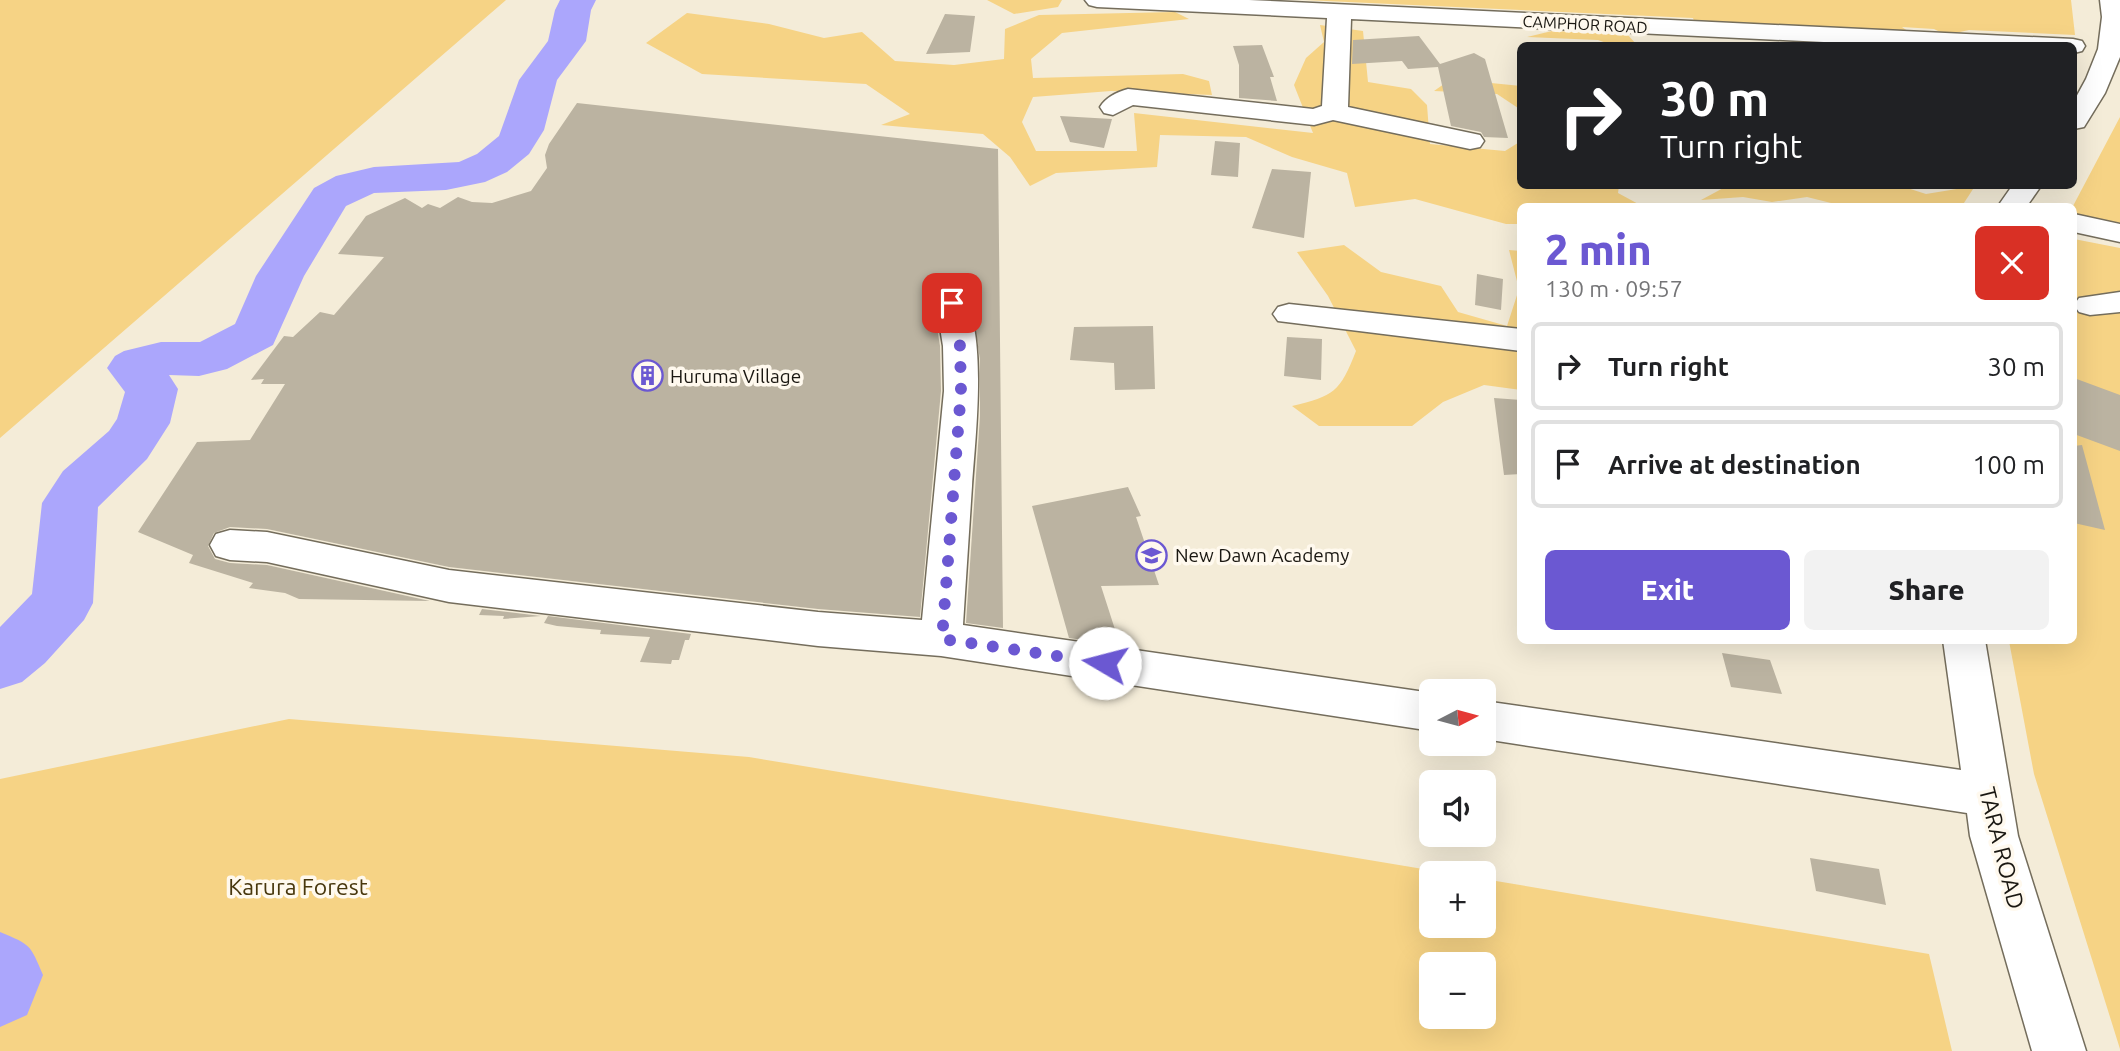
<!DOCTYPE html>
<html lang="en">
<head>
<meta charset="utf-8">
<style>
	:root { --surface:#fff; --page:#f2f2f2; --text:#202124; --muted:#757577; --line:#e0e0e0; --accent:#6b58d2 }
	body { margin:0; font-family:Ubuntu,sans-serif; background:var(--page); color:var(--text); height:100vh; display:flex; flex-direction:column; font-size:26px; white-space:nowrap }
	* { box-sizing:border-box; margin:0 }
	p { font-size:23px; color:var(--muted) }
	.icon { flex:none; width:38px; height:38px; fill:none; stroke:currentColor; stroke-width:2; stroke-linecap:round; stroke-linejoin:round }
	.map { position:relative; flex:1; overflow:hidden }
	.side { position:absolute; left:1517px; top:203px; width:560px; height:441px; display:flex; flex-direction:column; background:var(--surface); border-radius:10px; box-shadow:0 7px 28px #0002 }
	.side>* { flex:none }
	.hud { position:absolute; left:1517px; top:42px; width:560px; height:147px; border-radius:10px; box-shadow:0 7px 28px #0002; background:#202124; color:#fff; overflow:hidden }
	.needle { width:46px; rotate:84deg }
	.buttons { position:absolute; left:1419px; top:679px; display:grid; gap:14px }
	.buttons a { display:grid; place-items:center; width:77px; height:77px; border-radius:10px; background:var(--surface); box-shadow:0 7px 28px #0002; font-size:35px }
	.pin { position:absolute; display:grid; place-items:center; width:60px; height:60px; color:#fff; margin:-30px; border-radius:14px; box-shadow:0 4px 10px #0006 }
	.me { position:absolute; width:77px; margin:-38px; rotate:278deg; stroke-linejoin:round; filter:drop-shadow(0 0 5px #0008) }
	.turn { display:flex; align-items:center; gap:24px; height:147px; padding:0 28px; font-size:32px }
	.turn .icon { width:91px; height:91px; stroke-width:2.5 }
	.turn b { display:block; font-size:49px; line-height:60px }
	.round { display:grid; place-items:center; flex:none; width:74px; height:74px; border-radius:10px; background:var(--page) }
	.headline { display:flex; align-items:center; justify-content:space-between; height:119px; padding:0 28px }
	h1 { font-size:42px; font-weight:800; line-height:52px; color:var(--accent) }
	.button { display:flex; gap:14px; margin-top:auto; padding:14px 28px }
	.button a { flex:1; height:80px; border-radius:10px; background:var(--accent); color:#fff; font-size:28px; font-weight:800; line-height:80px; text-align:center }
	.button a+a { background:var(--page); color:var(--text) }
	ul { padding:0; list-style:none }
	li { display:flex; align-items:center; gap:21px; height:88px; margin:0 14px 10px; padding:0 14px; border:4px solid var(--line); border-radius:10px }
	li div { flex:1 }
	li b { display:block; font-size:26px }
	li em { font-style:normal }
	.map>svg:first-child { display:block }
	.green { fill:#f6d385; fill-rule:evenodd }
	.lines { fill:none; stroke-linecap:round; stroke-linejoin:round }
	.river { fill:#aba6fc; fill-rule:evenodd }
	.building { fill:#bbb3a1 }
	.minor-casing { stroke:#746d5c; stroke-width:3 }
	.minor { fill:#fff; fill-rule:evenodd }
	.route { stroke:#6b58d2; stroke-width:12; stroke-dasharray:0 21.6 }
	.labels { text-anchor:middle; dominant-baseline:central; stroke-width:7; stroke-linejoin:round; paint-order:stroke }
	.far-street-label { font-size:16px; fill:#1a1711; stroke:#fff9ee }
	.poi-label { font-size:19px; fill:#1a1711; stroke:#fff9ee; text-anchor:start }
	.near-street-label { font-size:23px; fill:#1a1711; stroke:#fff9ee }
	.near-park-label { font-size:23px; fill:#48370d; stroke:#fff9ee }
</style>
</head>
<body>
<div class="map">
<svg width="2120" height="1051" viewBox="0 0 2120 1051">
	<rect width="100%" height="100%" fill="#f4ecd8"/>
	<path class="green" d="M 0,0 L 506,0 L 0,438 Z
		M 987,0 L 1062,0 L 1058,7 L 1014,14 Z
		M 1305,0 L 2071,0 L 2075,35 L 1969,30 L 1946,35 L 1934,29 L 1902,27 L 1927,45 L 1834,46 L 1747,27 L 1695,24 L 1693,18 Z
		M 1175,12 L 1189,19 L 1062,33 L 1031,59 L 1033,78 L 1183,74 L 1209,81 L 1212,95 L 1111,91 L 1033,97 L 1022,122 L 1036,151 L 1137,151 L 1134,113 L 1313,133 L 1294,85 L 1306,58 L 1324,42 L 1320,25 L 1363,31 L 1368,82 L 1411,89 L 1427,105 L 1430,144 L 1505,151 L 1521,141 L 1521,186 L 1619,186 L 1618,193 L 1642,206 L 1521,206 L 1521,224 L 1506,224 L 1415,199 L 1355,207 L 1347,173 L 1292,157 L 1246,137 L 1160,135 L 1157,167 L 1056,173 L 1030,186 L 1010,157 L 983,134 L 881,125 L 910,114 L 866,84 L 702,74 L 646,43 L 687,13 L 769,24 L 824,38 L 862,32 L 895,61 L 954,65 L 1004,59 L 1005,29 L 1039,15 Z
		M 1552,31 L 1627,34 L 1637,45 L 1612,45 L 1598,40 L 1527,37 Z
		M 1451,79 L 1521,86 L 1521,110 L 1497,94 L 1434,91 Z
		M 2120,117 L 2120,226 L 2074,216 L 2073,206 Z
		M 1727,186 L 1901,186 L 1926,194 L 1975,186 L 1962,206 L 1843,206 L 1807,197 L 1772,202 L 1743,197 L 1701,200 Z
		M 2074,239 L 2120,248 L 2120,1049 L 2034,774 L 2009,641 L 2074,640 Z
		M 1344,245 L 1381,272 L 1441,286 L 1458,312 L 1507,326 L 1519,289 L 1509,250 L 1521,251 L 1521,390 L 1484,385 L 1443,402 L 1412,426 L 1319,426 L 1292,406 C 1334,396 1340,392 1356,351 L 1328,296 L 1297,252 Z
		M 289,719 L 749,757 L 1447,873 L 1432,873 L 1432,926 L 1484,926 L 1484,879 L 1929,954 L 1952,1051 L 0,1051 L 0,779 ZM 1432,964 L 1484,964 L 1484,1017 L 1432,1017 Z"/>
	<g class="lines">
		<path class="river" d="M 560,0 L 596,0 L 591,10 L 586,41 L 557,80 L 544,130 L 529,154 L 507,172 L 485,182 L 446,190 L 374,193 L 346,206 L 304,276 L 273,345 L 227,369 L 199,376 L 169,375 L 178,389 L 170,423 L 147,459 L 98,507 L 93,603 L 84,620 L 45,663 L 22,682 L 0,689 L 0,627 L 32,594 L 42,503 L 63,471 L 109,431 L 117,419 L 125,392 L 107,368 L 115,356 L 124,351 L 161,342 L 200,342 L 235,324 L 256,276 L 314,188 L 336,176 L 374,167 L 459,162 L 477,154 L 499,136 L 519,80 L 548,41 L 555,10 Z
			M 0,932 C 31,945 30,944 43,975 L 27,1015 L 0,1027 Z"/>
	</g>
	<path class="building" d="M 945,14 L 975,16 L 970,52 L 926,54 Z
		M 1419,36 L 1440,64 L 1474,53 L 1485,59 L 1508,138 L 1484,137 L 1481,132 L 1451,126 L 1438,67 L 1408,69 L 1402,61 L 1352,64 L 1353,40 Z
		M 1262,45 L 1274,77 L 1270,77 L 1277,101 L 1239,98 L 1239,65 L 1233,46 Z
		M 577,103 L 998,149 L 1003,628 L 966,623 L 980,416 L 980,360 L 973,312 L 965,295 L 953,290 L 940,293 L 933,303 L 940,346 L 941,391 L 920,617 L 818,609 L 449,567 L 267,529 L 230,527 L 214,533 L 208,546 L 215,559 L 230,563 L 267,565 L 430,601 L 299,599 L 285,593 L 249,588 L 253,583 L 189,563 L 193,555 L 138,532 L 197,442 L 250,440 L 285,384 L 261,384 L 264,379 L 251,380 L 284,336 L 293,337 L 320,312 L 334,315 L 384,257 L 338,254 L 366,216 L 405,198 L 422,208 L 428,204 L 440,208 L 458,197 L 472,202 L 492,203 L 531,191 L 547,168 L 545,155 L 549,144 Z
		M 1060,116 L 1112,119 L 1104,148 L 1070,142 Z
		M 1215,141 L 1240,143 L 1238,177 L 1211,175 Z
		M 1272,169 L 1311,172 L 1304,238 L 1252,228 Z
		M 1477,274 L 1503,279 L 1501,310 L 1475,305 Z
		M 1153,326 L 1155,389 L 1115,390 L 1114,363 L 1070,360 L 1074,327 Z
		M 1287,337 L 1322,339 L 1321,380 L 1284,376 Z
		M 2074,378 L 2120,395 L 2120,451 L 2074,434 Z
		M 1494,398 L 1521,400 L 1521,474 L 1504,475 Z
		M 2082,445 L 2105,530 L 2074,523 L 2074,446 Z
		M 1128,487 L 1141,516 L 1136,517 L 1159,585 L 1101,586 L 1120,645 L 1069,638 L 1032,506 Z
		M 482,609 L 541,616 L 503,619 L 504,616 L 479,615 Z
		M 548,616 L 691,634 L 689,640 L 685,640 L 679,660 L 672,660 L 671,664 L 640,662 L 650,637 L 600,634 L 601,630 L 557,626 L 544,623 Z
		M 1722,653 L 1770,660 L 1782,694 L 1731,687 Z
		M 1810,858 L 1879,869 L 1886,905 L 1816,891 Z"/>
	<g class="lines">
		<defs>
			<path id="minor" d="M 1085,0 L 1249,0 L 2073,39 L 2082,41 L 2085,46 L 2082,51 L 2074,53 L 2074,46 L 1905,46 L 1351,19 L 1348,107 L 1480,135 L 1484,141 L 1480,147 L 1470,149 L 1333,120 L 1314,125 L 1133,105 L 1113,115 L 1104,113 L 1100,107 C 1106,97 1117,92 1128,89 L 1313,109 L 1322,106 L 1327,18 L 1097,7 L 1089,5 Z
				M 2100,0 L 2120,0 L 2120,57 L 2105,93 L 2084,127 L 2074,129 L 2074,101 L 2086,79 L 2098,49 L 2102,17 Z
				M 2012,186 L 2041,186 L 2027,206 L 1998,206 Z
				M 2074,214 L 2120,224 L 2120,242 L 2074,232 Z
				M 2120,292 L 2120,312 L 2090,315 L 2079,312 L 2074,305 L 2079,298 Z
				M 952,293 L 963,296 C 988,334 975,440 972,486 C 969,532 966,579 963,625 L 1432,693 L 1432,731 L 941,656 L 818,646 L 449,602 L 267,562 L 230,560 L 216,556 L 210,545 L 216,534 L 230,530 L 267,532 L 449,570 L 818,612 L 922,620 L 944,391 L 943,346 L 936,303 L 941,296 Z
				M 1289,304 L 1521,329 L 1521,351 L 1278,321 L 1273,314 L 1278,307 Z
				M 1943,640 L 1985,640 L 2018,836 L 2086,1051 L 2032,1051 L 1970,836 L 1967,813 L 1484,739 L 1484,701 L 1961,770 Z"/>
		</defs>
		<use href="#minor" class="minor-casing"/>
		<use href="#minor" class="minor"/>
	</g>
	<g class="lines">
		<path class="route" d="M 952,303 L 960,346 L 961,391 L 942,639 L 1105,663"/>
	</g>
	<defs>
		<symbol id="building-ring" viewBox="-11 -11 22 22"><circle r="9.5" fill="#fff9ee" stroke="#6b58d2" stroke-width="1.5"/><path d="M-4-6H4V6H1V3H-1V6H-4ZM-2.5-4.3h1.7v1.8h-1.7ZM.8-4.3h1.7v1.8H.8ZM-2.5-1h1.7V.8h-1.7ZM.8-1h1.7V.8H.8Z" fill="#6b58d2"/></symbol>
		<symbol id="school-ring" viewBox="-11 -11 22 22"><circle r="9.5" fill="#fff9ee" stroke="#6b58d2" stroke-width="1.5"/><path d="M0-5L7-2L0 1L-7-2ZM-4 1L0 2.5L4 1V4Q0 6-4 4Z" fill="#6b58d2"/></symbol>
	</defs>
	<g fill-rule="evenodd">
		<use href="#building-ring" x="630" y="358" width="35" height="35"/>
		<use href="#school-ring" x="1134" y="538" width="35" height="35"/>
	</g>
	<g class="labels">
		<g class="far-street-label">
			<text transform="translate(1585 24) rotate(3)">CAMPHOR ROAD</text>
		</g>
		<g class="poi-label">
			<text x="670" y="376">Huruma Village</text>
			<text x="1175" y="555">New Dawn Academy</text>
		</g>
		<g class="near-street-label">
			<text transform="translate(2002 848) rotate(76)">TARA ROAD</text>
		</g>
		<g class="near-park-label">
			<text x="298" y="886">Karura Forest</text>
		</g>
	</g>
</svg>
<div class="buttons">
<a><svg class="needle" viewBox="-14 -14 28 28"><path d="M0-13l5 13h-10z" fill="#e53935"/><path d="M0 13l5-13h-10z" fill="#757577"/></svg></a>
<a><svg class="icon" aria-label="sound" viewBox="0 0 24 24"><path d="M4 9h4l5-4v14l-5-4H4zM17 9q2 3 0 6"/></svg></a>
<a>+</a>
<a>−</a>
</div>
<div class="pin" style="left:952px;top:303px;background:#d93025"><svg class="icon" aria-label="arrive" viewBox="0 0 24 24"><path d="M6 21V4h12l-3 4 3 4H6"/></svg></div>
<svg class="me" style="left:1105px;top:663px" viewBox="-20 -20 40 40"><circle r="19" fill="#fff"/><path d="M0-13L10 11 0 6-10 11z" fill="#6b58d2"/></svg>
<div class="hud">
<div class="turn"><svg class="icon" aria-label="right" viewBox="0 0 24 24"><path d="M7 20v-9h11M14 6l5 5-5 5"/></svg><div><b>30 m</b>Turn right</div></div>
</div>
<section class="side">
<div class="headline"><div><h1>2 min</h1><p>130 m · 09:57</p></div><a class="round" style="background:#d93025;color:#fff"><svg class="icon" aria-label="close" viewBox="0 0 24 24"><path d="M6 6l12 12M18 6L6 18"/></svg></a></div>
<ul>
<li><svg class="icon" aria-label="right" viewBox="0 0 24 24"><path d="M7 20v-9h11M14 6l5 5-5 5"/></svg><div><b>Turn right</b></div><em>30 m</em></li>
<li><svg class="icon" aria-label="arrive" viewBox="0 0 24 24"><path d="M6 21V4h12l-3 4 3 4H6"/></svg><div><b>Arrive at destination</b></div><em>100 m</em></li>
</ul>
<div class="button"><a>Exit</a><a>Share</a></div>
</section>
</div>
</body>
</html>
